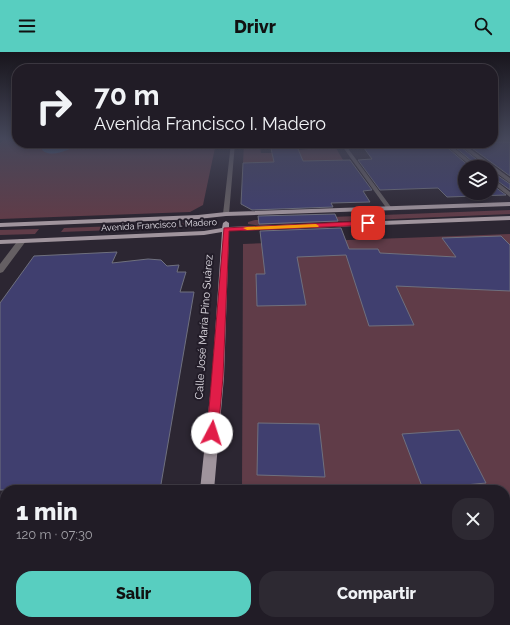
<!DOCTYPE html>
<html lang="es">
<head>
<meta charset="utf-8">
<style>
	:root { --surface:#211c26; --page:#2d2932; --text:#f1f3f6; --muted:#a2a1a7; --line:#3e3a43; --accent:#58cec0 }
	body { margin:0; font-family:Raleway,sans-serif; background:var(--page); color:var(--text); height:100vh; display:flex; flex-direction:column; font-size:15px; white-space:nowrap }
	* { box-sizing:border-box; margin:0 }
	p { font-size:13px; color:var(--muted) }
	.icon { flex:none; width:22px; height:22px; fill:none; stroke:currentColor; stroke-width:2; stroke-linecap:round; stroke-linejoin:round }
	.map { position:relative; flex:1; overflow:hidden }
	.side { position:absolute; left:0px; top:433px; width:510px; height:140px; display:flex; flex-direction:column; background:var(--surface); border-radius:16px 16px 0 0; box-shadow:0 2px 6px #0003,0 0 0 1px var(--line) }
	.side>* { flex:none }
	.top-card { position:absolute; left:12px; top:12px; width:486px; height:84px; border-radius:16px; box-shadow:0 2px 6px #0003,0 0 0 1px var(--line); background:#211c26; color:var(--text); overflow:hidden }
	.tools { position:absolute; left:458px; top:108px; display:grid; gap:8px }
	.tools a { display:grid; place-items:center; width:40px; height:40px; border-radius:50%; background:var(--surface); box-shadow:0 2px 6px #0003,0 0 0 1px var(--line); font-size:20px }
	.pin { position:absolute; display:grid; place-items:center; width:34px; height:34px; color:#fff; margin:-17px; border-radius:8px; box-shadow:0 2px 6px #0006 }
	.me { position:absolute; width:44px; margin:-22px; rotate:5deg; stroke-linejoin:round; filter:drop-shadow(0 0 3px #0008) }
	.turn { display:flex; align-items:center; gap:14px; height:84px; padding:0 16px; font-size:18px }
	.turn .icon { width:52px; height:52px; stroke-width:2.5 }
	.turn b { display:block; font-size:28px; line-height:34px }
	.round { display:grid; place-items:center; flex:none; width:42px; height:42px; border-radius:16px; background:var(--page) }
	.head { display:flex; align-items:center; justify-content:space-between; height:68px; padding:0 16px }
	h1 { font-size:24px; font-weight:800; line-height:30px }
	.cta { display:flex; gap:8px; margin-top:auto; padding:8px 16px }
	.cta a { flex:1; height:46px; border-radius:16px; background:var(--accent); color:#111; font-size:16px; font-weight:800; line-height:46px; text-align:center }
	.cta a+a { background:var(--page); color:var(--text) }
	header { display:flex; justify-content:space-between; align-items:center; height:52px; padding:0 16px; background:var(--accent); color:#111; font-size:18px; font-weight:800 }
	.map>svg:first-child { display:block }
	.green { fill:#603c48 }
	.water { fill:#415f8c }
	.building { fill:#403f6f; stroke:#6f707e }
	.lines { fill:none; stroke-linecap:round; stroke-linejoin:round }
	.minor { fill:#655f63; fill-rule:evenodd }
	.major { fill:#a0949d; fill-rule:evenodd }
	.route { fill:#e11d48; stroke:#92132f }
	.slow { fill:#f59e0b }
	.labels { text-anchor:middle; dominant-baseline:central; stroke-width:4; stroke-linejoin:round; paint-order:stroke }
	.far-street-label { font-size:9px; fill:#e2dee6; stroke:#221c28 }
	.street-label { font-size:11px; fill:#e2dee6; stroke:#221c28 }
</style>
</head>
<body>
<header><svg class="icon" aria-label="menu" viewBox="0 0 24 24"><path d="M4 6h16M4 12h16M4 18h16"/></svg>Drivr<svg class="icon" aria-label="search" viewBox="0 0 24 24"><circle cx="10" cy="10" r="6"/><path d="M15 15l6 6"/></svg></header>
<div class="map">
<svg width="510" height="573" viewBox="0 0 510 573">
	<rect width="100%" height="100%" fill="#2c2632"/>
	<path class="green" d="M 5,87 L 17,87 L 17,91 L 216,91 L 203,153 L 190,160 L 0,167 L 0,91 Z
		M 305,91 L 333,91 L 343,108 L 243,111 L 244,92 L 251,92 L 260,95 L 261,101 L 272,101 L 273,104 L 301,104 L 299,98 L 308,97 Z
		M 510,158 L 510,162 L 255,173 L 248,172 L 248,170 L 255,168 Z
		M 196,171 L 196,175 L 61,180 L 64,176 Z
		M 39,177 L 35,182 L 0,183 L 0,178 Z
		M 510,182 L 510,573 L 241,573 L 241,568 L 505,568 L 505,438 L 242,438 L 243,192 Z"/>
	<path class="water" d="M 44,91 L 80,91 C 71,97 52,107 42,98 Z"/>
	<path class="building" d="M 493,90 L 510,90 L 510,124 L 465,91 Z
		M 410,91 L 442,91 L 470,115 L 465,115 L 465,141 L 491,141 L 491,132 L 506,143 L 447,145 L 438,136 L 380,138 L 358,108 L 372,107 L 364,96 L 413,94 Z
		M 450,91 L 456,91 L 486,115 L 479,115 Z
		M 270,92 L 296,92 L 303,109 L 350,108 L 372,138 L 363,139 L 370,150 L 331,151 L 333,155 L 252,158 L 241,152 L 243,111 L 274,110 Z
		M 491,119 L 510,132 L 510,138 L 491,124 Z
		M 335,162 L 338,169 L 259,172 L 258,164 Z
		M 341,176 L 349,197 L 378,197 L 380,201 L 456,205 L 442,186 L 501,184 L 510,193 L 510,239 L 396,234 L 414,273 L 369,274 L 346,203 L 297,205 L 306,253 L 257,254 L 256,222 L 265,222 L 260,179 Z
		M 117,200 L 112,211 L 148,207 L 161,208 L 167,214 L 179,213 L 177,220 L 186,220 L 180,240 L 194,240 L 160,438 L 0,438 L 0,251 L 34,204 Z
		M 258,371 L 319,372 L 325,425 L 257,423 Z
		M 459,378 L 486,431 L 423,437 L 402,382 Z"/>
	<g class="lines">
		<path class="minor" d="M 231,91 L 235,91 L 229,162 L 226,164 L 223,162 Z
			M 340,91 L 344,91 L 391,155 L 391,157 L 387,157 Z
			M 443,91 L 448,91 L 478,115 L 472,115 Z
			M 457,91 L 462,91 L 510,126 L 510,131 L 491,117 L 491,115 L 488,115 Z
			M 491,125 L 510,140 L 510,145 L 491,130 Z
			M 19,187 L 22,187 L 26,189 L 3,220 L 0,221 L 0,212 Z"/>
		<path class="major" d="M 510,150 L 510,154 L 226,164 L 198,167 L 0,175 L 0,171 L 198,163 L 226,160 Z
			M 510,164 L 510,168 L 229,179 L 224,325 L 214,438 L 200,438 L 212,325 L 222,180 L 204,183 L 0,192 L 0,188 L 204,179 L 222,176 L 223,171 L 226,169 L 229,171 L 229,175 Z
			M 187,568 L 205,568 L 204,573 L 186,573 Z"/>
	</g>
	<linearGradient id="sky" x2="0" y2="1"><stop stop-color="#18151c"/><stop offset="0.52" stop-color="#45475a"/><stop offset="1" stop-color="#45475a" stop-opacity="0"/></linearGradient>
	<rect width="510" height="167" fill="url(#sky)"/>
	<path class="route" d="M 368,169 L 370,170 L 370,173 L 229,179 L 223,325 L 218,381 L 216,385 L 212,387 L 208,385 L 207,381 L 224,176 Z"/>
	<path class="slow" d="M 316,172 L 319,174 L 318,175 L 247,178 L 243,176 L 247,175 Z"/>
	<g class="labels">
		<g class="far-street-label">
			<text transform="translate(159 173) rotate(-3)">Avenida Francisco I. Madero</text>
		</g>
		<g class="street-label">
			<text transform="translate(204 275) rotate(-86)">Calle José María Pino Suárez</text>
		</g>
	</g>
</svg>
<div class="tools">
<a><svg class="icon" aria-label="layers" viewBox="0 0 24 24"><path d="M12 4l9 5-9 5-9-5zM3 14l9 5 9-5"/></svg></a>
</div>
<div class="pin" style="left:368px;top:171px;background:#d93025"><svg class="icon" aria-label="arrive" viewBox="0 0 24 24"><path d="M6 21V4h12l-3 4 3 4H6"/></svg></div>
<svg class="me" style="left:212px;top:381px" viewBox="-20 -20 40 40"><circle r="19" fill="#fff"/><path d="M0-13L10 11 0 6-10 11z" fill="#e11d48"/></svg>
<div class="top-card">
<div class="turn"><svg class="icon" aria-label="right" viewBox="0 0 24 24"><path d="M7 20v-9h11M14 6l5 5-5 5"/></svg><div><b>70 m</b>Avenida Francisco I. Madero</div></div>
</div>
<section class="side">
<div class="head"><div><h1>1 min</h1><p>120 m · 07:30</p></div><a class="round"><svg class="icon" aria-label="close" viewBox="0 0 24 24"><path d="M6 6l12 12M18 6L6 18"/></svg></a></div>
<div class="cta"><a>Salir</a><a>Compartir</a></div>
</section>
</div>
</body>
</html>
